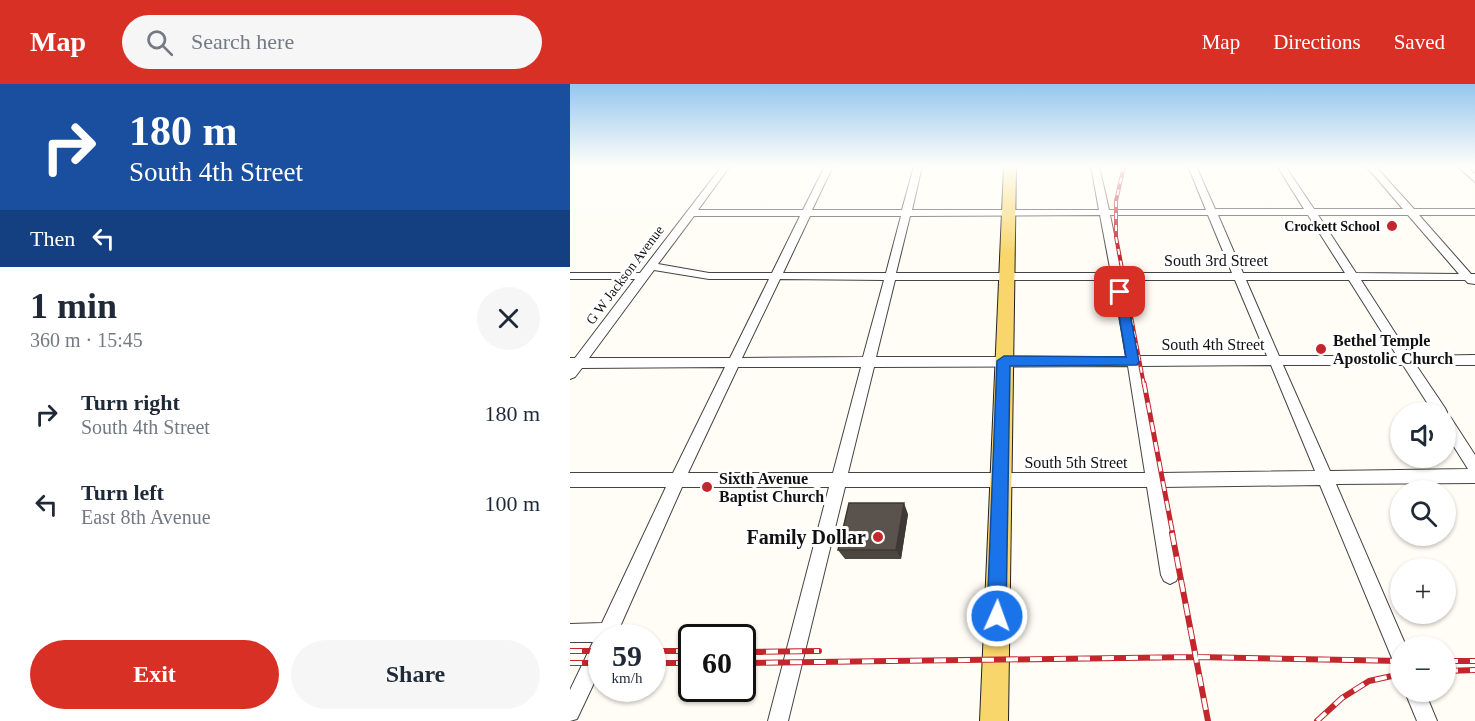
<!DOCTYPE html>
<html lang="en">
<head>
<meta charset="utf-8">
<style>
	:root { --surface:#fff; --page:#f6f6f7; --text:#1f2937; --muted:#747a83; --accent:#d93025 }
	body { margin:0; font-family:"Times New Roman",serif; background:var(--page); color:var(--text); height:100vh; display:flex; flex-direction:column; font-size:22px; white-space:nowrap }
	* { box-sizing:border-box; margin:0 }
	p { font-size:20px; color:var(--muted) }
	.icon { flex:none; width:33px; height:33px; fill:none; stroke:currentColor; stroke-width:2; stroke-linecap:round; stroke-linejoin:round }
	.map { position:relative; flex:1; overflow:hidden }
	.panel { display:flex; flex-direction:column; background:var(--surface); width:570px }
	.panel>* { flex:none }
	.hud { background:#1a4fa0; color:#fff; overflow:hidden }
	.fabs { position:absolute; left:820px; top:318px; display:grid; gap:12px }
	.fabs a { display:grid; place-items:center; width:66px; height:66px; border-radius:50%; background:var(--surface); box-shadow:0 2px 4px #0004; font-size:30px }
	.speed { position:absolute; left:18px; top:540px; display:flex; gap:12px; font-size:30px; font-weight:700; text-align:center }
	.speed>* { display:grid; place-content:center; width:78px; height:78px; border-radius:50%; background:var(--surface); box-shadow:0 2px 4px #0004; line-height:1 }
	.speed small { font-size:15px; font-weight:400 }
	.speed .limit { border:3px solid #111; border-radius:9px; background:#fff; color:#111 }
	.pin { position:absolute; display:grid; place-items:center; width:51px; height:51px; color:#fff; margin:-26px; border-radius:12px; box-shadow:0 3px 9px #0006 }
	.me { position:absolute; width:66px; margin:-33px; rotate:2deg; stroke-linejoin:round; filter:drop-shadow(0 0 4px #0008) }
	.turn { display:flex; align-items:center; gap:21px; height:126px; padding:0 30px; font-size:27px }
	.turn .icon { width:78px; height:78px; stroke-width:2.5 }
	.turn b { display:block; font-size:42px; line-height:51px }
	.then { display:flex; align-items:center; height:57px; padding:0 30px; background:#0003; gap:12px; font-size:22px }
	.round { display:grid; place-items:center; flex:none; width:63px; height:63px; border-radius:32px; background:var(--page) }
	.headline { display:flex; align-items:center; justify-content:space-between; height:102px; padding:0 30px }
	h1 { font-size:36px; font-weight:700; line-height:45px }
	.cta { display:flex; gap:12px; margin-top:auto; padding:12px 30px }
	.cta a { flex:1; height:69px; border-radius:36px; background:var(--accent); color:#fff; font-size:24px; font-weight:700; line-height:69px; text-align:center }
	.cta a+a { background:var(--page); color:var(--text) }
	ul { padding:0; list-style:none }
	li { display:flex; align-items:center; gap:18px; height:90px; padding:0 30px }
	li div { flex:1 }
	li b { display:block; font-size:22px }
	li em { font-style:normal }
	header { display:flex; align-items:center; gap:36px; box-sizing:border-box; height:84px; padding:0 30px; background:var(--accent); color:#fff }
	header strong { font-size:28px }
	nav { display:flex; gap:33px; margin-inline-start:auto; font-size:21px }
	.search { width:420px; height:54px; background:var(--page); display:flex; align-items:center; gap:15px; box-sizing:border-box; padding:0 21px; border-radius:33px; color:var(--muted); font-size:22px }
	main { display:flex; flex:1; min-height:0 }
	.map>svg:first-child { display:block }
	.lines { fill:none; stroke-linecap:round; stroke-linejoin:round }
	.minor-casing { stroke:#444; stroke-width:2 }
	.major-casing { stroke:#222; stroke-width:2 }
	.minor { fill:#fff; fill-rule:evenodd }
	.major { fill:#f9d66b; fill-rule:evenodd }
	.rail-far2-casing { stroke:#c4262e; stroke-width:4 }
	.rail-far1-casing { stroke:#c4262e; stroke-width:5 }
	.rail-casing { stroke:#c4262e; stroke-width:6 }
	.rail-far2 { stroke:#fff; stroke-width:2; stroke-dasharray:6; stroke-linecap:butt }
	.rail-far1 { stroke:#fff; stroke-width:3; stroke-dasharray:10; stroke-linecap:butt }
	.rail { stroke:#fff; stroke-width:4; stroke-dasharray:12; stroke-linecap:butt }
	.wall { fill:#4d4742 }
	.shaded-wall { fill:#3f3936 }
	.building { fill:#5a524d; stroke:#3f3936; stroke-width:1.5 }
	.route { fill:#1a73e8; stroke:#114b97; stroke-width:1.5 }
	.poi-dot { fill:#c4262e; stroke:#fff; stroke-width:2 }
	.labels { text-anchor:middle; dominant-baseline:central; stroke-width:6; stroke-linejoin:round; paint-order:stroke }
	.far-poi-label { font-size:14px; font-weight:bold; fill:#111; stroke:#fff; text-anchor:end }
	.far-street-label { font-size:14px; fill:#111; stroke:#fff }
	.street-label { font-size:16px; fill:#111; stroke:#fff }
	.poi-label { font-size:16px; font-weight:bold; fill:#111; stroke:#fff; text-anchor:start }
	.near-poi-label { font-size:20px; font-weight:bold; fill:#111; stroke:#fff; text-anchor:end }
</style>
</head>
<body>
<header>
<strong>Map</strong>
<div class="search"><svg class="icon" aria-label="search" viewBox="0 0 24 24"><circle cx="10" cy="10" r="6"/><path d="M15 15l6 6"/></svg>Search here</div>
<nav><a>Map</a><a>Directions</a><a>Saved</a></nav>
</header>
<main>
<section class="panel">
<div class="hud">
<div class="turn"><svg class="icon" aria-label="right" viewBox="0 0 24 24"><path d="M7 20v-9h11M14 6l5 5-5 5"/></svg><div><b>180 m</b>South 4th Street</div></div>
<div class="then">Then<svg class="icon" aria-label="left" viewBox="0 0 24 24"><path d="M17 20v-9H6M10 6l-5 5 5 5"/></svg></div>
</div>
<div class="headline"><div><h1>1 min</h1><p>360 m · 15:45</p></div><a class="round"><svg class="icon" aria-label="close" viewBox="0 0 24 24"><path d="M6 6l12 12M18 6L6 18"/></svg></a></div>
<ul>
<li><svg class="icon" aria-label="right" viewBox="0 0 24 24"><path d="M7 20v-9h11M14 6l5 5-5 5"/></svg><div><b>Turn right</b><p>South 4th Street</p></div><em>180 m</em></li>
<li><svg class="icon" aria-label="left" viewBox="0 0 24 24"><path d="M17 20v-9H6M10 6l-5 5 5 5"/></svg><div><b>Turn left</b><p>East 8th Avenue</p></div><em>100 m</em></li>
</ul>
<div class="cta"><a>Exit</a><a>Share</a></div>
</section>
<div class="map">
<svg width="905" height="637" viewBox="0 0 905 637">
	<rect width="100%" height="100%" fill="#fffdf5"/>
	<g class="lines">
		<defs>
			<path id="minor" d="M 152,82 L 160,82 L 128,126 L 233,126 L 255,82 L 263,82 L 242,126 L 332,126 L 344,82 L 352,82 L 342,126 L 529,126 L 521,82 L 529,82 L 539,126 L 636,126 L 618,82 L 626,82 L 645,125 L 734,125 L 707,82 L 715,82 L 744,125 L 833,125 L 796,82 L 805,82 L 844,125 L 905,125 L 905,131 L 849,131 L 901,190 L 905,190 L 905,200 L 898,199 L 895,196 L 791,196 L 840,272 L 905,271 L 905,281 L 846,281 L 875,324 L 877,328 L 876,330 L 863,328 L 833,281 L 713,281 L 760,387 L 898,385 L 876,350 L 876,332 L 881,334 L 905,371 L 905,399 L 766,400 L 836,562 L 831,562 L 831,581 L 824,579 L 750,401 L 592,403 L 609,491 L 606,497 L 600,500 L 594,497 L 591,491 L 577,403 L 275,403 L 218,637 L 198,637 L 259,403 L 112,403 L 45,554 L 32,554 L 32,582 L 7,635 L 0,637 L 0,606 L 23,558 L 0,558 L 0,540 L 32,539 L 96,403 L 0,403 L 0,389 L 103,389 L 155,283 L 12,284 L 5,293 L 0,295 L 0,274 L 5,274 L 65,195 L 0,195 L 0,189 L 70,189 ZM 530,131 L 541,189 L 326,189 L 340,132 ZM 540,131 L 638,131 L 662,189 L 552,189 ZM 648,131 L 738,131 L 775,189 L 673,189 ZM 748,131 L 838,131 L 889,190 L 786,189 ZM 124,132 L 230,132 L 202,189 L 139,189 L 88,180 ZM 240,132 L 331,132 L 316,189 L 213,189 ZM 84,186 L 139,195 L 199,195 L 160,274 L 19,274 ZM 210,195 L 314,196 L 293,273 L 172,274 ZM 325,196 L 543,196 L 556,273 L 306,273 ZM 554,196 L 665,196 L 697,272 L 569,272 ZM 676,196 L 779,196 L 827,272 L 709,272 ZM 701,281 L 745,387 L 590,389 L 570,282 ZM 558,282 L 575,389 L 278,389 L 304,283 ZM 168,283 L 291,283 L 263,389 L 118,389 Z
				M 887,82 L 896,82 L 905,90 L 905,98 Z
				M 835,608 L 855,608 L 867,637 L 847,637 Z"/>
			<path id="major" d="M 434,82 L 446,82 L 438,637 L 410,637 Z"/>
		</defs>
		<use href="#minor" class="minor-casing"/>
		<use href="#major" class="major-casing"/>
		<use href="#minor" class="minor"/>
		<use href="#major" class="major"/>
		<defs>
			<path id="rail-far2" d="M 554,82 L 546,117 L 546,153 L 574,301"/>
			<path id="rail-far1" d="M 574,299 L 603,451"/>
			<path id="rail" d="M 602,449 L 638,637
				M 0,567 L 32,567
				M 82,567 L 122,567
				M 172,568 L 249,567
				M 876,577 L 905,577
				M 0,579 L 32,579
				M 82,579 L 122,579
				M 172,579 L 626,573 L 831,577
				M 876,587 L 905,586
				M 747,637 L 772,614 L 799,597 L 831,590"/>
		</defs>
		<use href="#rail-far2" class="rail-far2-casing"/>
		<use href="#rail-far1" class="rail-far1-casing"/>
		<use href="#rail" class="rail-casing"/>
		<use href="#rail-far2" class="rail-far2"/>
		<use href="#rail-far1" class="rail-far1"/>
		<use href="#rail" class="rail"/>
	</g>
	<path class="wall" d="M 338,430 L 331,475 L 275,475 L 268,466 Z"/>
	<path class="shaded-wall" d="M 334,419 L 338,430 L 331,475 L 326,466 Z"/>
	<path class="building" d="M 279,419 L 334,419 L 326,466 L 268,466 Z"/>
	<linearGradient id="sky" x2="0" y2="1"><stop stop-color="#95c6ee"/><stop offset="0.48" stop-color="#fffefa"/><stop offset="1" stop-color="#fffefa" stop-opacity="0"/></linearGradient>
	<rect width="905" height="171" fill="url(#sky)"/>
	<path class="route" d="M 550,205 L 556,208 L 569,278 L 567,281 L 440,282 L 436,532 L 433,539 L 427,541 L 420,539 L 417,532 L 427,277 L 434,272 L 556,273 L 545,208 Z"/>
	<g class="poi-dot">
		<circle cx="822" cy="142" r="6"/>
		<circle cx="751" cy="265" r="6"/>
		<circle cx="137" cy="403" r="6"/>
		<circle cx="308" cy="453" r="6"/>
	</g>
	<g class="labels">
		<g class="far-poi-label">
			<text x="810" y="142">Crockett School</text>
		</g>
		<g class="far-street-label">
			<text transform="translate(55 191) rotate(-53)">G W Jackson Avenue</text>
		</g>
		<g class="street-label">
			<text x="646" y="176">South 3rd Street</text>
			<text x="643" y="260">South 4th Street</text>
			<text x="506" y="378">South 5th Street</text>
		</g>
		<g class="poi-label">
			<text x="763" y="256">Bethel Temple<tspan x="763" dy="18">Apostolic Church</tspan></text>
			<text x="149" y="394">Sixth Avenue<tspan x="149" dy="18">Baptist Church</tspan></text>
		</g>
		<g class="near-poi-label">
			<text x="296" y="453">Family Dollar</text>
		</g>
	</g>
</svg>
<div class="fabs">
<a><svg class="icon" aria-label="sound" viewBox="0 0 24 24"><path d="M4 9h4l5-4v14l-5-4H4zM17 9q2 3 0 6"/></svg></a>
<a><svg class="icon" aria-label="search" viewBox="0 0 24 24"><circle cx="10" cy="10" r="6"/><path d="M15 15l6 6"/></svg></a>
<a>+</a>
<a>−</a>
</div>
<div class="speed"><div>59<small>km/h</small></div><div class="limit">60</div></div>
<div class="pin" style="left:550px;top:208px;background:#d93025"><svg class="icon" aria-label="arrive" viewBox="0 0 24 24"><path d="M6 21V4h12l-3 4 3 4H6"/></svg></div>
<svg class="me" style="left:427px;top:532px" viewBox="-20 -20 40 40"><circle r="17" fill="#1a73e8" stroke="#fff" stroke-width="3"/><path d="M0-11L8 9 0 5-8 9z" fill="#fff"/></svg>
</div>
</main>
</body>
</html>
